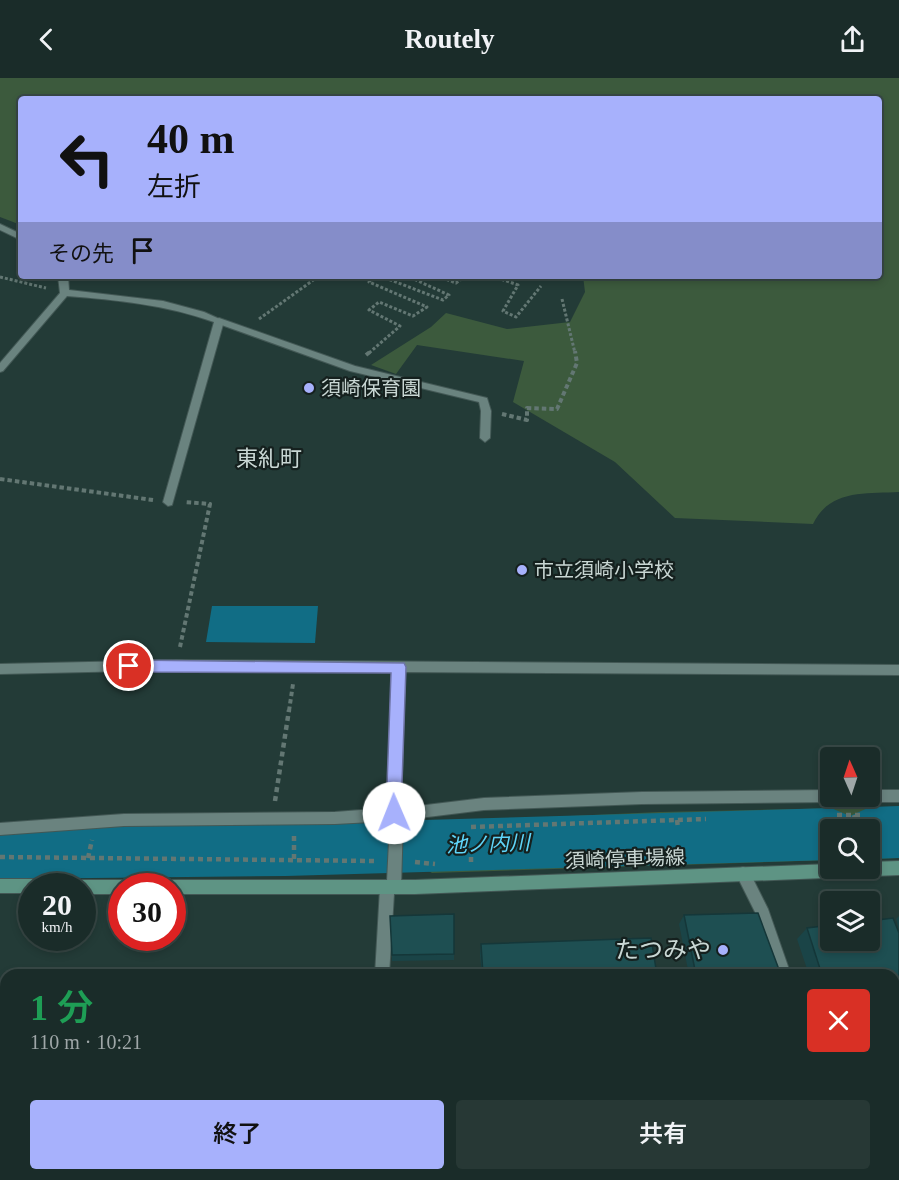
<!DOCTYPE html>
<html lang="ja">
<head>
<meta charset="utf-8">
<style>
	:root { --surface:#1a2c29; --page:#273835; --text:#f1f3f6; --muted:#9fa7a8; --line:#384846; --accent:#a7b1fc }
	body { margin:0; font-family:"Times New Roman","Noto Sans JP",serif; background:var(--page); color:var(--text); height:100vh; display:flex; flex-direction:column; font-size:22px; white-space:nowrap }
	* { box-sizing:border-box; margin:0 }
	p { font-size:20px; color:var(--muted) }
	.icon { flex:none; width:33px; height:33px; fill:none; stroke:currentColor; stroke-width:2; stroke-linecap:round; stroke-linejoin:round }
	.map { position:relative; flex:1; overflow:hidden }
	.panel { position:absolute; left:0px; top:891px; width:900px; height:212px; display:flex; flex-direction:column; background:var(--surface); border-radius:18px 18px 0 0; box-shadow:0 3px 9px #0003,0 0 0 2px var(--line) }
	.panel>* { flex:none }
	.hud { position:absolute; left:18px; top:18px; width:864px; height:183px; border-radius:6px; box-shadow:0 3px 9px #0003,0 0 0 2px var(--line); background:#a7b1fc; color:#111; overflow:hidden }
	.needle { width:39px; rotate:357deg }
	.buttons { position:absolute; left:820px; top:669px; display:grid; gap:12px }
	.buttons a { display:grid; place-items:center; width:60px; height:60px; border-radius:6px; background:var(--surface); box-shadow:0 3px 9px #0003,0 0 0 2px var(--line); font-size:30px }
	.speed { position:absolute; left:18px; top:795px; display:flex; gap:12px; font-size:30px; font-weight:700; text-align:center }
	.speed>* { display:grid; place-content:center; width:78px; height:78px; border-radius:50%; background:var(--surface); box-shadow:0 3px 9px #0003,0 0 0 2px var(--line); line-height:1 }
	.speed small { font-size:15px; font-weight:400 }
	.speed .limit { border:9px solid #d22; background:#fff; color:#111 }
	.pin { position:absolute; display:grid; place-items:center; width:51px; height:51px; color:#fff; margin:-26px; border:3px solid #fff; border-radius:50%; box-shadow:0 2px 6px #0007 }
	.me { position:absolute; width:66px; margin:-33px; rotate:359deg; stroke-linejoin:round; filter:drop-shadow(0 0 4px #0008) }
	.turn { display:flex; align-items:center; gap:21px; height:126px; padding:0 30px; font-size:27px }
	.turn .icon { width:78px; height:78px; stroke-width:2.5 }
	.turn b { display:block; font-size:42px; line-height:51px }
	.then { display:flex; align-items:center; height:57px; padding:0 30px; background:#0003; gap:12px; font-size:22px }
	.round { display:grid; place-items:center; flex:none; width:63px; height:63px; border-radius:6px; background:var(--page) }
	.head { display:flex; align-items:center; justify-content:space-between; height:102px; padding:0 30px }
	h1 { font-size:36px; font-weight:600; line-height:45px; color:#1e9e55 }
	.action { display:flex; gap:12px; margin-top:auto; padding:12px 30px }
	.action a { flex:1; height:69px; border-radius:6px; background:var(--accent); color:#111; font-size:24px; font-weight:600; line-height:69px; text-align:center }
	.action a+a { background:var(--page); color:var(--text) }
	header { display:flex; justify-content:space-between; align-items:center; height:78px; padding:0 30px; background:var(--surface); font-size:27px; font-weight:600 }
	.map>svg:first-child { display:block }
	.green { fill:#3c5a3d }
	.water { fill:#116d85 }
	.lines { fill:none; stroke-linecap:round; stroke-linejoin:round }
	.river { fill:#116d85; fill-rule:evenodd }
	.lane-casing { stroke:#435855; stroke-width:2 }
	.street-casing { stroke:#435855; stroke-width:2 }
	.secondary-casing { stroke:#435855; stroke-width:2 }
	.path-far2 { stroke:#637773; stroke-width:3; stroke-dasharray:3 2; stroke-linecap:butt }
	.path-far1 { stroke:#637773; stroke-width:4; stroke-dasharray:4.5 3; stroke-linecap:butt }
	.path { stroke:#637773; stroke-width:4.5; stroke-dasharray:5 4; stroke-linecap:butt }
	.lane { fill:#6a837f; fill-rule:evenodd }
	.street { fill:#6a837f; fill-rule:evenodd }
	.secondary { fill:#5e9484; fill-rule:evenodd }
	.wall { fill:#1a4447 }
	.building { fill:#1e4f52; stroke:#153739; stroke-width:1.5 }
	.route { fill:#a7b1fc; stroke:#6d73a4; stroke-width:1.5 }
	.poi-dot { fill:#a7b1fc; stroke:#15201e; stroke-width:2 }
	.labels { text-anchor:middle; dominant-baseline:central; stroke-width:4.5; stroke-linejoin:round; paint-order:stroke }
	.poi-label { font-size:20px; fill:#c9d7d4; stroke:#15201e; text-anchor:start }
	.street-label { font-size:20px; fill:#c9d7d4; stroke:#15201e }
	.water-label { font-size:21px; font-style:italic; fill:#5fd5f9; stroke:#15201e }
	.quarter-label { font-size:22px; fill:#c9d7d4; stroke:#15201e }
	.near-poi-label { font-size:24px; fill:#c9d7d4; stroke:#15201e; text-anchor:end }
</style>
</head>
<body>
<header><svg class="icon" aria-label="back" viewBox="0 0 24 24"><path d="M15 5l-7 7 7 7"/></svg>Routely<svg class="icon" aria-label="share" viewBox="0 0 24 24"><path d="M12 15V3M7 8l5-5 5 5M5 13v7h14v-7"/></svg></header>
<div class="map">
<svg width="899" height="1102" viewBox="0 0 899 1102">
	<rect width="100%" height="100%" fill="#233b37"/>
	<path class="green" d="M 0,0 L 899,0 L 899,414 C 865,416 830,411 813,446 L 675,440 L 615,384 L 513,324 L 524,283 L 417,267 L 396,296 L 371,287 L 431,249 L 446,235 L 507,251 L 570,244 L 585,214 L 583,198 L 879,198 L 879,21 L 21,21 L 21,147 L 0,139 Z
		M 899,729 L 899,780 L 870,781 L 870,752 L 831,752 L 831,782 L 432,795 L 423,789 L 425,750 L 431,747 L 460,743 L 660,734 Z
		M 112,750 L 379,750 L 383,754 L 383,780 L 378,786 L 0,782 L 0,757 Z"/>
	<path class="water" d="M 212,528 L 318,528 L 315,565 L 206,564 Z"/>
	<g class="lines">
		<path class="river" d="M 899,728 L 899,780 L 870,781 L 870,752 L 831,752 L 831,782 L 286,798 L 0,801 L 0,749 L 286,746 L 831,730 L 850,738 L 870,729 Z"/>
		<defs>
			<path id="lane" d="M 219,240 L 355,288 L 487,320 L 491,333 L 490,360 L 485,364 L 480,360 L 481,333 L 479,324 L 350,293 L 216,245 L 214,243 Z"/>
			<path id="street" d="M 0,146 L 21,156 L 21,162 L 0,152 Z
				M 58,198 L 68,198 L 69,212 L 163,223 L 204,234 L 224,243 L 172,427 L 168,428 L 163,424 L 214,244 C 166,227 118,222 67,218 L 3,293 L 0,294 L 0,285 L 60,215 Z
				M 177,582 L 899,587 L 899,597 L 405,594 L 401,730 L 484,720 L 642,714 L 831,712 L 831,718 L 837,718 L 836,722 L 831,724 L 642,726 L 484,732 L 403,742 L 401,809 L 399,814 L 394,816 L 389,897 L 375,897 L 380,810 L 382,805 L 387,803 L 390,743 L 335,746 L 124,748 L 0,757 L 0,745 L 124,736 L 335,734 L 387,730 L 393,594 L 177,592 L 0,596 L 0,586 Z
				M 870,712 L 899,712 L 899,724 L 870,724 L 865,722 L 864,718 L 870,718 Z
				M 743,789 L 748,791 L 768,831 L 791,897 L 777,897 L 755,834 L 736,796 L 738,791 Z
				M 362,1096 L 378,1096 L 377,1102 L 361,1102 Z
				M 844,1096 L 860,1096 L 862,1102 L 846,1102 Z"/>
			<path id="secondary" d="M 899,783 L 899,797 L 415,816 L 172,816 L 172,808 L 165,808 L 167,804 L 172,802 L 415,802 L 831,786 L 831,790 L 870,790 L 870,784 Z
				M 0,801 L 51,801 L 56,803 L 58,808 L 32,808 L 32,815 L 0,815 Z
				M 82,802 L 122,802 L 127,804 L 129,808 L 122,808 L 122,816 L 82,816 L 82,808 L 75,808 L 77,804 Z"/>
		</defs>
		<use href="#lane" class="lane-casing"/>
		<use href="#street" class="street-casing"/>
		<use href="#secondary" class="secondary-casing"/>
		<path class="path-far2" d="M 380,198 L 443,222 L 449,217 L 407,198
			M 437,198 L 456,205 L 463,200 L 459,198
			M 492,198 L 518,207 L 503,233 L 516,239 L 541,208
			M 0,199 L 46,210
			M 562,221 L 575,275
			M 259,241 L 319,198
			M 369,275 L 400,248 L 369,232 L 379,224 L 413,238 L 427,229 L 369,204 L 373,198"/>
		<path class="path-far1" d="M 366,277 L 371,273
			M 502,336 L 527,342 L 527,330 L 557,331 L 577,285 L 575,273
			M 0,401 L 153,422
			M 180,569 L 210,426 L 184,424
			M 289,633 L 293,606"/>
		<path class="path" d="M 275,723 L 289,632
			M 837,737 L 862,737
			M 854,737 L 857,746
			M 677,742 L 678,750
			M 471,749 L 706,741
			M 294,758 L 294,784
			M 0,779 L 375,783
			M 471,779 L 471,788
			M 88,780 L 92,762
			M 415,784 L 435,786"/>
		<use href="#lane" class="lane"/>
		<use href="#street" class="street"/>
		<use href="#secondary" class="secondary"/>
	</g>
	<path class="wall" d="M 454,836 L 454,882 L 392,883 L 392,877 Z
		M 684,837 L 781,897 L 689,897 L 679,846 Z
		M 899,838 L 899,852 L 896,841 Z
		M 807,850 L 899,855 L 899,932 L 894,933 L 894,897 L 809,897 L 797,861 Z
		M 481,866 L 657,897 L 482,897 L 480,876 Z"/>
	<path class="building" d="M 758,835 L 781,897 L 696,897 L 684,837 Z
		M 454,836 L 454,876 L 392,877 L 390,838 Z
		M 893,840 L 899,855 L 899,924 L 894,925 L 894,897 L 822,897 L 807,850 L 831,847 L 831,862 L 870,862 L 870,843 Z
		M 651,860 L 657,897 L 483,897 L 481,866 Z
		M 894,1028 L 899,1045 L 899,1061 L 894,1061 Z"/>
	<path class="route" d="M 129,582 L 404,585 L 406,589 L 401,735 L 399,740 L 394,742 L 388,740 L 386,735 L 391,595 L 129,594 L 124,592 L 122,588 L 124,584 Z"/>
	<g class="poi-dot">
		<circle cx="309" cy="310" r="6"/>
		<circle cx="522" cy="492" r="6"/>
		<circle cx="723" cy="872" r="6"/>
	</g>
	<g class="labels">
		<g class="poi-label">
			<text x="321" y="310">須崎保育園</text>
			<text x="534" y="492">市立須崎小学校</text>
		</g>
		<g class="street-label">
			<text transform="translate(625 781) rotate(-2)">須崎停車場線</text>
		</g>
		<g class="water-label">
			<text transform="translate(488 766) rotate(-2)">池ノ内川</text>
		</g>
		<g class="quarter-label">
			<text x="269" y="380">東糺町</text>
		</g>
		<g class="near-poi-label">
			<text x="711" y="872">たつみや</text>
		</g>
	</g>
</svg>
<div class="buttons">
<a><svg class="needle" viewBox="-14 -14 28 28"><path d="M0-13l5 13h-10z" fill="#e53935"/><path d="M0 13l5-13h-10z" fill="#9fa7a8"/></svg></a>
<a><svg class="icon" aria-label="search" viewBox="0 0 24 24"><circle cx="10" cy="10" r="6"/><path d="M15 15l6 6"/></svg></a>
<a><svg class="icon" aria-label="layers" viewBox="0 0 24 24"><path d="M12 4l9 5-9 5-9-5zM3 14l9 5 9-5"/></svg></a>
</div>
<div class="speed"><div>20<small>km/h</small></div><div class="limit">30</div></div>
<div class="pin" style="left:129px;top:588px;background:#d93025"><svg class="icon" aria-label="arrive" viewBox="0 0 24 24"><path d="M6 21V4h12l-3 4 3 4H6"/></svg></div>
<svg class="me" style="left:394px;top:735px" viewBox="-20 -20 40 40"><circle r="19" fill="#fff"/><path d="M0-13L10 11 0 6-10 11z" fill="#a7b1fc"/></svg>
<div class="hud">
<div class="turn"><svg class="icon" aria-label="left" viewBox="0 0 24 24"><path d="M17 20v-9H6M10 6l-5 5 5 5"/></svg><div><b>40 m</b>左折</div></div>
<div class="then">その先<svg class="icon" aria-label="arrive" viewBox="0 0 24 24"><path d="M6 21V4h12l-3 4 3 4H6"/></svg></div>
</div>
<section class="panel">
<div class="head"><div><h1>1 分</h1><p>110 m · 10:21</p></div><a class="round" style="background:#d93025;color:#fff"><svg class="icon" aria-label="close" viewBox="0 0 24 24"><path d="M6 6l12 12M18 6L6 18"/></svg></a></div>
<div class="action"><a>終了</a><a>共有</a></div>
</section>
</div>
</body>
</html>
